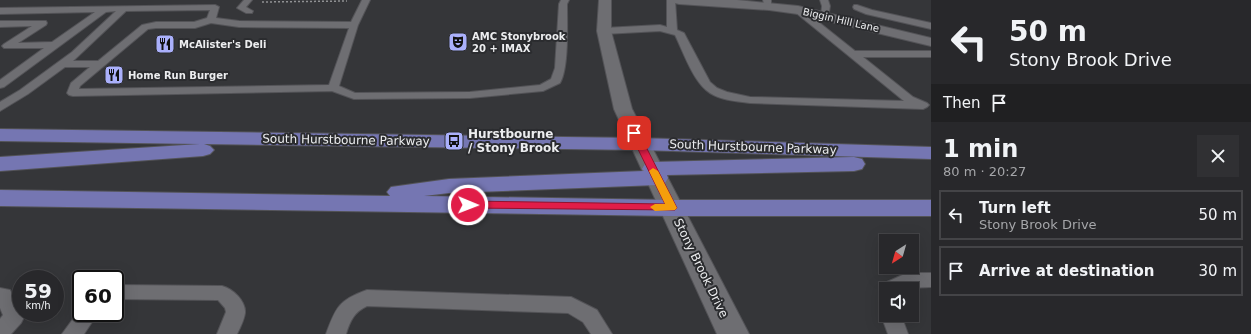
<!DOCTYPE html>
<html lang="en">
<head>
<meta charset="utf-8">
<style>
	:root { --surface:#28282b; --page:#303033; --text:#f1f3f6; --muted:#a5a6a9; --line:#444447 }
	body { margin:0; font-family:"DejaVu Sans",sans-serif; background:var(--page); color:var(--text); height:100vh; display:flex; flex-direction:column; font-size:15px; white-space:nowrap }
	* { box-sizing:border-box; margin:0 }
	p { font-size:13px; color:var(--muted) }
	.icon { flex:none; width:22px; height:22px; fill:none; stroke:currentColor; stroke-width:2; stroke-linecap:round; stroke-linejoin:round }
	.map { position:relative; flex:1; overflow:hidden }
	.sheet { display:flex; flex-direction:column; background:var(--surface); width:320px }
	.sheet>* { flex:none }
	.guide { background:#28282b; color:var(--text); overflow:hidden }
	.needle { width:26px; rotate:217deg }
	.fabs { position:absolute; left:879px; top:234px; display:grid; gap:8px }
	.fabs a { display:grid; place-items:center; width:40px; height:40px; border-radius:0px; background:var(--surface); box-shadow:0 4px 16px #0002,0 0 0 1px var(--line); font-size:20px }
	.speed { position:absolute; left:12px; top:270px; display:flex; gap:8px; font-size:20px; font-weight:700; text-align:center }
	.speed>* { display:grid; place-content:center; width:52px; height:52px; border-radius:50%; background:var(--surface); box-shadow:0 4px 16px #0002,0 0 0 1px var(--line); line-height:1 }
	.speed small { font-size:10px; font-weight:400 }
	.speed .limit { border:2px solid #111; border-radius:6px; background:#fff; color:#111 }
	.pin { position:absolute; display:grid; place-items:center; width:34px; height:34px; color:#fff; margin:-17px; border-radius:8px; box-shadow:0 2px 6px #0006 }
	.me { position:absolute; width:44px; margin:-22px; rotate:91deg; stroke-linejoin:round; filter:drop-shadow(0 0 3px #0008) }
	.turn { display:flex; align-items:center; gap:14px; height:84px; padding:0 12px; font-size:18px }
	.turn .icon { width:52px; height:52px; stroke-width:2.5 }
	.turn b { display:block; font-size:28px; line-height:34px }
	.then { display:flex; align-items:center; height:38px; padding:0 12px; background:#0003; gap:8px; font-size:15px }
	.round { display:grid; place-items:center; flex:none; width:42px; height:42px; border-radius:0px; background:var(--page) }
	.headline { display:flex; align-items:center; justify-content:space-between; height:68px; padding:0 12px }
	h1 { font-size:24px; font-weight:800; line-height:30px }
	ul { padding:0; list-style:none }
	li { display:flex; align-items:center; gap:12px; height:50px; margin:0 8px 6px; padding:0 4px; border:2px solid var(--line); border-radius:0px }
	li div { flex:1 }
	li b { display:block; font-size:15px }
	li em { font-style:normal }
	main { display:flex; flex:1; min-height:0 }
	.map>svg:first-child { display:block }
	.lines { fill:none; stroke-linecap:round; stroke-linejoin:round }
	.service-casing { stroke:#535357; stroke-width:2 }
	.minor-casing { stroke:#535357; stroke-width:2 }
	.tertiary-casing { stroke:#535357; stroke-width:2 }
	.primary-casing { stroke:#535357; stroke-width:2 }
	.path { stroke:#909193; stroke-width:1.5; stroke-dasharray:2 2; stroke-linecap:butt }
	.service { fill:#6e6e72; fill-rule:evenodd }
	.minor { fill:#6e6e72; fill-rule:evenodd }
	.tertiary { fill:#6e6e72; fill-rule:evenodd }
	.primary { fill:#7576b2; fill-rule:evenodd }
	.route { fill:#e11d48; stroke:#92132f }
	.slow { fill:#f59e0b }
	.labels { text-anchor:middle; dominant-baseline:central; stroke-width:4; stroke-linejoin:round; paint-order:stroke }
	.far-street-label { font-size:10px; fill:#ecedef; stroke:#2b2c2f }
	.far-poi-label { font-size:10px; font-weight:bold; fill:#ecedef; stroke:#2b2c2f; text-anchor:start }
	.poi-label { font-size:12px; font-weight:bold; fill:#ecedef; stroke:#2b2c2f; text-anchor:start }
	.street-label { font-size:12px; fill:#ecedef; stroke:#2b2c2f }
</style>
</head>
<body>
<main>
<div class="map">
<svg width="931" height="334" viewBox="0 0 931 334">
	<rect width="100%" height="100%" fill="#353639"/>
	<g class="lines">
		<defs>
			<path id="service" d="M 244,0 L 252,0 L 246,7 L 253,11 L 252,13 L 246,13 L 237,8 Z
				M 362,0 L 370,0 L 358,25 L 339,86 L 355,93 L 470,92 L 540,85 L 551,79 L 555,68 L 559,4 L 561,0 L 569,0 L 567,4 C 567,23 569,68 560,83 L 543,91 L 470,98 L 354,99 L 332,91 L 73,96 L 69,95 L 67,93 L 71,83 L 90,67 L 65,67 L 28,94 L 0,111 L 0,102 L 20,90 L 72,52 L 116,11 L 106,12 L 4,87 L 0,88 L 0,80 L 44,48 L 4,48 L 2,46 L 4,44 L 32,26 L 0,27 L 0,21 L 46,21 L 47,23 L 46,25 L 18,43 L 52,42 L 95,12 L 0,14 L 0,8 L 215,5 L 219,7 L 216,18 L 239,21 L 351,22 ZM 210,10 L 207,18 L 194,22 L 156,22 L 142,25 L 98,61 L 73,61 L 126,11 ZM 211,23 L 239,27 L 349,28 L 329,85 L 79,89 L 80,86 L 148,29 L 156,28 L 195,28 Z
				M 667,0 L 675,0 L 677,30 L 684,33 L 710,82 L 717,88 L 727,92 L 750,97 L 904,101 L 795,12 L 794,10 L 798,7 L 801,8 L 855,51 L 931,51 L 931,57 L 863,57 L 913,97 L 927,103 L 929,105 L 927,107 L 923,109 L 750,103 C 735,101 717,100 706,90 C 692,78 683,51 675,35 L 660,31 L 604,34 L 599,31 L 604,28 L 660,25 L 667,27 Z
				M 763,0 L 771,0 L 771,8 L 765,8 Z
				M 820,0 L 828,0 L 830,6 L 828,18 L 825,19 L 821,16 L 822,6 Z
				M 854,5 L 857,5 L 872,10 L 931,23 L 931,29 L 866,14 L 854,9 L 853,7 Z
				M 907,273 L 931,273 L 931,287 L 886,289 L 886,293 L 884,287 L 887,282 Z
				M 115,285 L 222,286 C 233,289 246,301 245,313 C 244,320 240,328 237,334 L 217,334 L 226,312 L 225,308 L 218,300 L 115,299 Z
				M 0,288 L 10,290 L 24,317 L 21,323 L 11,334 L 0,334 L 0,319 L 3,315 L 0,308 Z
				M 367,290 L 571,297 L 597,310 L 612,334 L 591,334 L 583,322 L 568,313 L 367,306 C 354,312 350,321 346,334 L 326,334 C 336,307 339,300 367,290 Z
				M 81,308 L 81,313 L 98,313 L 84,334 L 62,334 Z
				M 884,309 L 886,309 L 886,315 L 901,315 L 908,334 L 888,334 L 881,315 Z"/>
			<path id="minor" d="M 673,0 L 737,0 L 798,6 L 931,38 L 931,46 L 798,14 L 769,10 L 679,4 L 675,3 Z"/>
			<path id="tertiary" d="M 599,0 L 611,0 L 611,31 L 632,109 L 749,334 L 717,334 L 614,109 L 597,31 Z"/>
			<path id="primary" d="M 0,129 L 639,138 L 931,147 L 931,159 L 639,150 L 204,144 L 210,146 L 214,150 L 210,154 L 203,156 L 0,171 L 0,157 L 200,144 L 0,141 Z
				M 854,157 L 862,159 L 865,164 L 862,169 L 854,171 L 667,175 L 668,178 L 665,183 L 657,185 L 449,193 L 424,196 L 672,200 L 931,200 L 931,216 L 672,216 L 0,206 L 0,190 L 390,196 L 387,192 L 391,187 L 449,179 L 644,171 L 642,169 L 645,164 L 653,162 Z"/>
		</defs>
		<use href="#service" class="service-casing"/>
		<use href="#minor" class="minor-casing"/>
		<use href="#tertiary" class="tertiary-casing"/>
		<use href="#primary" class="primary-casing"/>
		<path class="path" d="M 262,2 L 347,1"/>
		<use href="#service" class="service"/>
		<use href="#minor" class="minor"/>
		<use href="#tertiary" class="tertiary"/>
		<use href="#primary" class="primary"/>
	</g>
	<path class="route" d="M 631,131 L 634,131 L 639,133 L 677,208 L 675,210 L 468,208 L 463,205 L 468,201 L 665,204 L 630,133 Z"/>
	<path class="slow" d="M 653,168 L 658,171 L 677,208 L 675,210 L 655,211 L 650,207 L 655,204 L 665,204 L 649,171 Z"/>
	<defs>
		<symbol id="theatre-square" viewBox="-11 -11 22 22"><rect x="-9" y="-9" width="18" height="18" rx="4" fill="#aab0fb" stroke="#2b2c2f"/><path d="M-5-5.5Q0-4 5-5.5V0Q5 5 0 6Q-5 5-5 0ZM-3.3-2.5H-1v1.5H-3.3ZM1-2.5H3.3v1.5H1ZM-2.8 1Q0 5.5 2.8 1Z" fill="#111"/></symbol>
		<symbol id="restaurant-square" viewBox="-11 -11 22 22"><rect x="-9" y="-9" width="18" height="18" rx="4" fill="#aab0fb" stroke="#2b2c2f"/><path d="M-5-6h1v4h1v-4h1v4h1v-4h1v5L-1.5 .5V6h-2V.5L-5-1ZM5-6V6H3V1.5H1.5Q1.5-4 5-6Z" fill="#111"/></symbol>
		<symbol id="bus-square" viewBox="-11 -11 22 22"><rect x="-9" y="-9" width="18" height="18" rx="4" fill="#aab0fb" stroke="#2b2c2f"/><path d="M-5-6H5V4H4V6H2V4H-2V6H-4V4H-5ZM-3.5-4V0h7V-4ZM-3.5 1.2v1.5H-2V1.2ZM2 1.2v1.5H3.5V1.2Z" fill="#111"/></symbol>
	</defs>
	<g fill-rule="evenodd">
		<use href="#theatre-square" x="447" y="31" width="22" height="22"/>
		<use href="#restaurant-square" x="154" y="33" width="22" height="22"/>
		<use href="#restaurant-square" x="103" y="64" width="22" height="22"/>
		<use href="#bus-square" x="443" y="130" width="22" height="22"/>
	</g>
	<g class="labels">
		<g class="far-street-label">
			<text transform="translate(841 20) rotate(13)">Biggin Hill Lane</text>
		</g>
		<g class="far-poi-label">
			<text x="472" y="36">AMC Stonybrook<tspan x="472" dy="12">20 + IMAX</tspan></text>
			<text x="179" y="44">McAlister's Deli</text>
			<text x="128" y="75">Home Run Burger</text>
		</g>
		<g class="poi-label">
			<text x="468" y="134">Hurstbourne<tspan x="468" dy="14">/ Stony Brook</tspan></text>
		</g>
		<g class="street-label">
			<text transform="translate(346 140) rotate(1)">South Hurstbourne Parkway</text>
			<text transform="translate(753 147) rotate(2)">South Hurstbourne Parkway</text>
			<text transform="translate(701 268) rotate(64)">Stony Brook Drive</text>
		</g>
	</g>
</svg>
<div class="fabs">
<a><svg class="needle" viewBox="-14 -14 28 28"><path d="M0-13l5 13h-10z" fill="#e53935"/><path d="M0 13l5-13h-10z" fill="#a5a6a9"/></svg></a>
<a><svg class="icon" aria-label="sound" viewBox="0 0 24 24"><path d="M4 9h4l5-4v14l-5-4H4zM17 9q2 3 0 6"/></svg></a>
</div>
<div class="speed"><div>59<small>km/h</small></div><div class="limit">60</div></div>
<div class="pin" style="left:634px;top:133px;background:#d93025"><svg class="icon" aria-label="arrive" viewBox="0 0 24 24"><path d="M6 21V4h12l-3 4 3 4H6"/></svg></div>
<svg class="me" style="left:468px;top:205px" viewBox="-20 -20 40 40"><circle r="17" fill="#e11d48" stroke="#fff" stroke-width="3"/><path d="M0-11L8 9 0 5-8 9z" fill="#fff"/></svg>
</div>
<section class="sheet">
<div class="guide">
<div class="turn"><svg class="icon" aria-label="left" viewBox="0 0 24 24"><path d="M17 20v-9H6M10 6l-5 5 5 5"/></svg><div><b>50 m</b>Stony Brook Drive</div></div>
<div class="then">Then<svg class="icon" aria-label="arrive" viewBox="0 0 24 24"><path d="M6 21V4h12l-3 4 3 4H6"/></svg></div>
</div>
<div class="headline"><div><h1>1 min</h1><p>80 m · 20:27</p></div><a class="round"><svg class="icon" aria-label="close" viewBox="0 0 24 24"><path d="M6 6l12 12M18 6L6 18"/></svg></a></div>
<ul>
<li><svg class="icon" aria-label="left" viewBox="0 0 24 24"><path d="M17 20v-9H6M10 6l-5 5 5 5"/></svg><div><b>Turn left</b><p>Stony Brook Drive</p></div><em>50 m</em></li>
<li><svg class="icon" aria-label="arrive" viewBox="0 0 24 24"><path d="M6 21V4h12l-3 4 3 4H6"/></svg><div><b>Arrive at destination</b></div><em>30 m</em></li>
</ul>
</section>
</main>
</body>
</html>
